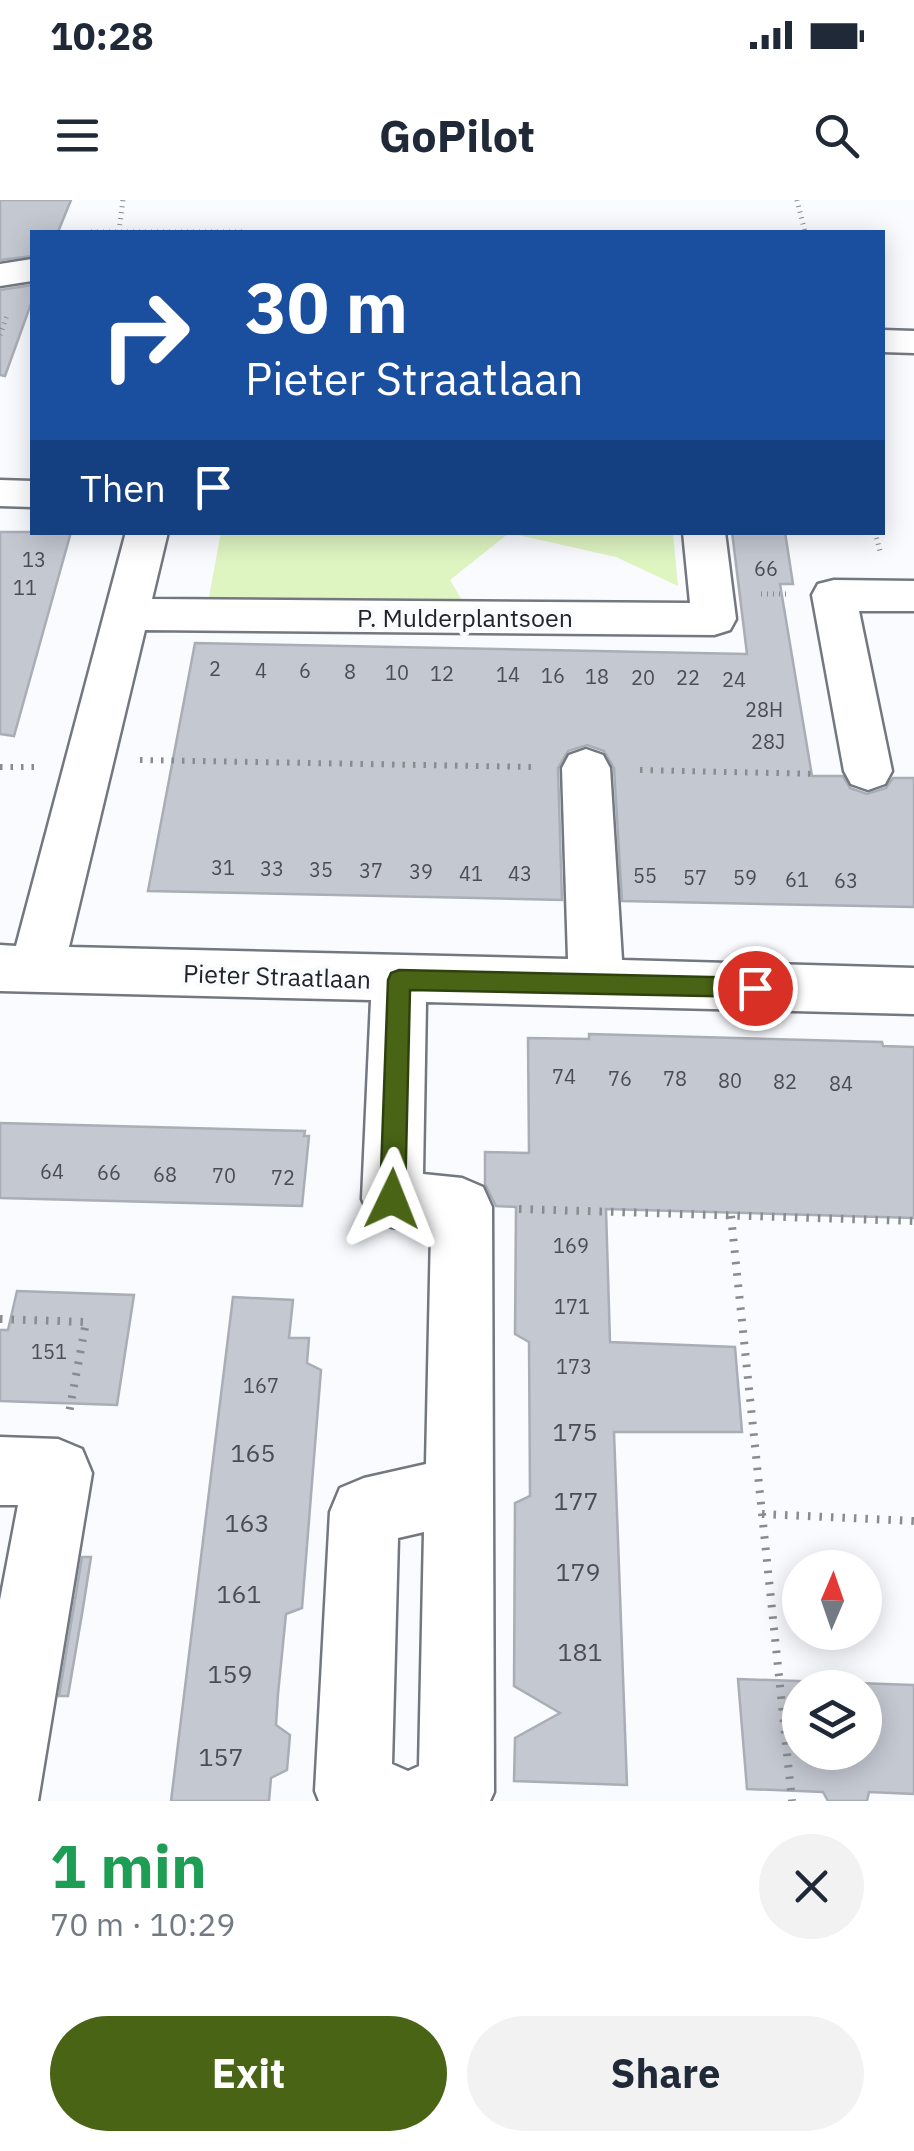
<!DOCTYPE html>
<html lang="en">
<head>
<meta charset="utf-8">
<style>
	:root { --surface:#fff; --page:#f2f2f3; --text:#1f2937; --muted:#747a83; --accent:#496415 }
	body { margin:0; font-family:"IBM Plex Sans",sans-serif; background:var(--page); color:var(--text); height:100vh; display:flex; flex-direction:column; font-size:38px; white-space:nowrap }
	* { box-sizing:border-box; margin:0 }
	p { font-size:32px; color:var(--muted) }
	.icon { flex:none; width:55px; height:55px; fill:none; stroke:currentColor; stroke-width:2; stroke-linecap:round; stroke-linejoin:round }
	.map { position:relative; height:1601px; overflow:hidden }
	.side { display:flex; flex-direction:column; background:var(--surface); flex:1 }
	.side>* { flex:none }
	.top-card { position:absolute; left:30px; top:30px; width:855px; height:305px; border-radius:0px; box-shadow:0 5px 25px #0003; background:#1a4fa0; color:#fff; overflow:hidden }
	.needle { width:65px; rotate:2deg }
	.fabs { position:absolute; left:782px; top:1350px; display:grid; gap:20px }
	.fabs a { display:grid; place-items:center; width:100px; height:100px; border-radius:50%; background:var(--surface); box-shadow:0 5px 25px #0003; font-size:50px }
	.pin { position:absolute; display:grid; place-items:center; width:85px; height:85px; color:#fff; margin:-42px; border:5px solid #fff; border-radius:50%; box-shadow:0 2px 10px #0007 }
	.me { position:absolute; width:110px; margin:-55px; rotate:2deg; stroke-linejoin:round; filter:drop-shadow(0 0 8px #0008) }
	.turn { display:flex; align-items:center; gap:35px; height:210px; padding:0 50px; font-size:45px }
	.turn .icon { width:130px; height:130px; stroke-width:2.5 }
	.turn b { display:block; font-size:70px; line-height:85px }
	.then { display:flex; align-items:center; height:95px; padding:0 50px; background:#0003; gap:20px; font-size:38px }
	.round { display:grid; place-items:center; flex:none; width:105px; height:105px; border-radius:52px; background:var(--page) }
	.headline { display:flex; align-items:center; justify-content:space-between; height:170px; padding:0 50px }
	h1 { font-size:60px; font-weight:700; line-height:75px; color:#1e9e55 }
	.cta { display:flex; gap:20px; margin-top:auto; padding:20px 50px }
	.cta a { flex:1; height:115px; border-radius:60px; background:var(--accent); color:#fff; font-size:40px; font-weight:700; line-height:115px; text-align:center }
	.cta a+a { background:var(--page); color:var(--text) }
	.status { display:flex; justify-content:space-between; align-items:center; height:70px; padding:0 50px; background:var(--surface); direction:ltr }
	.status svg { height:28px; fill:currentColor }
	header { display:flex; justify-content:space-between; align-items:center; height:130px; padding:0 50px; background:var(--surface); font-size:45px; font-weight:700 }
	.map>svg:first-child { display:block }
	.green { fill:#def4c1 }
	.building { fill:#c4c8d1; stroke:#a9adb5; stroke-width:2.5; fill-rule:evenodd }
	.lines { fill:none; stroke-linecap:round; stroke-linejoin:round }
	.minor-casing { stroke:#73777f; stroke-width:5 }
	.path-far2 { stroke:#898b8f; stroke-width:5; stroke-dasharray:1 5; stroke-linecap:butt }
	.path-far1 { stroke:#898b8f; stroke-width:6; stroke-dasharray:2.5 8; stroke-linecap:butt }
	.path { stroke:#898b8f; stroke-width:8; stroke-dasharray:2.5 9; stroke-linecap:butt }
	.minor { fill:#fff; fill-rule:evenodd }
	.route { fill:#496415; stroke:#2f410e; stroke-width:2.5 }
	.labels { text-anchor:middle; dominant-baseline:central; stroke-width:8; stroke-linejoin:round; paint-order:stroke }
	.number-label { font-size:20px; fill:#4b4d52 }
	.street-label { font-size:25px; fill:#232428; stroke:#f9fbff }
	.near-number-label { font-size:25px; fill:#4b4d52 }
</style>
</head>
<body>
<div class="status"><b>10:28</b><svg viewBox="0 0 49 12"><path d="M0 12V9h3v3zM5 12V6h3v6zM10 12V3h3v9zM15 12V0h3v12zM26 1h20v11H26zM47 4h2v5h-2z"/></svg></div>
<header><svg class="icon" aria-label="menu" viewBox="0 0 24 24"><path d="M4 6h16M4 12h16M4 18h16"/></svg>GoPilot<svg class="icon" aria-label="search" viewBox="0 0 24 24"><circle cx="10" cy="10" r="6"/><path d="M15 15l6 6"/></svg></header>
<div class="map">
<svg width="914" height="1601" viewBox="0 0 914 1601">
	<rect width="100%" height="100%" fill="#f9fbff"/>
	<path class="green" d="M 221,332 L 673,333 L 678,386 L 616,357 L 509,333 L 450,380 L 463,402 L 209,397 Z"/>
	<path class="building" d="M 0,0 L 71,0 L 58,32 L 32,32 L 32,56 L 0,60 Z
		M 32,85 L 32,101 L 5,176 L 0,175 L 0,90 Z
		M 0,332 L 71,332 L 14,536 L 0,534 Z
		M 732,332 L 785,332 L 793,384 L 780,384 L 812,576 L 843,576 L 850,588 L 867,594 L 886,588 L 893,578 L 914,578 L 914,707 L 622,701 L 614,568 L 604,551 L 587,545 L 568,551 L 558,568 L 562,700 L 148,691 L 195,443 L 747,454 Z
		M 589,834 L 882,842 L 883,846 L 914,847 L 914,1018 L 606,1009 L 610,1142 L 735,1147 L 742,1232 L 614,1232 L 627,1585 L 514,1581 L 515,1538 L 560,1513 L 514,1486 L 515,1303 L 530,1296 L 529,1142 L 515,1134 L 516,1007 L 496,1006 L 485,984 L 485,952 L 529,953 L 528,838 L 589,839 Z
		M 0,923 L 305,931 L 304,936 L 309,936 L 302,1006 L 0,998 Z
		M 17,1091 L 134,1095 L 117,1205 L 0,1201 L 0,1130 L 8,1130 Z
		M 233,1097 L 293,1100 L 289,1138 L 309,1138 L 307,1163 L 321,1170 L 302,1408 L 286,1414 L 278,1494 L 276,1525 L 290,1535 L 287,1570 L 271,1578 L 269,1601 L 171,1601 Z
		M 82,1357 L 91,1357 L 83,1408 L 68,1496 L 59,1496 Z
		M 738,1479 L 914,1485 L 914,1594 L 869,1592 L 867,1601 L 828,1601 L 823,1592 L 747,1589 ZM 800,1488 L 865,1488 L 865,1552 L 800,1552 Z"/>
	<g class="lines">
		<defs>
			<path id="minor" d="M 32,59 L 32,81 L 0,86 L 0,64 Z
				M 882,130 L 914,131 L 914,153 L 882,152 Z
				M 0,280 L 32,281 L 32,307 L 0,306 Z
				M 126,332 L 168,332 L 152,399 L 690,403 L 683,332 L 725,332 L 736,419 L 730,430 L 714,435 L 145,430 L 69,747 L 568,759 L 562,568 L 569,555 L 586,549 L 603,555 L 610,568 L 622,760 L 914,768 L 914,814 L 426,802 L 423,974 L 462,978 L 483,987 L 492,1007 L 494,1592 L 490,1601 L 319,1601 L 315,1591 L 330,1312 L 340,1288 L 364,1278 L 426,1264 L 431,1032 L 392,1027 L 371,1019 L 362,999 L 371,800 L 0,791 L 0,745 L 16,746 ZM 424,1332 L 419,1566 L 408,1571 L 392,1564 L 398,1338 Z
				M 834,380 L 914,381 L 914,411 L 859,411 L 892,571 L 885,584 L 868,590 L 851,584 L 844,571 L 812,395 L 818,384 Z
				M 0,1237 L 58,1239 L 82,1249 L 92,1273 L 38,1601 L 0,1601 L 0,1400 L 18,1305 L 0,1305 Z"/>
		</defs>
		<use href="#minor" class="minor-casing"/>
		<path class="path-far2" d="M 797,0 L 805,32
			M 119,31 L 123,0
			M 91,32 L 247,32
			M 0,135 L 7,115
			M 875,332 L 880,351
			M 761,394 L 788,394"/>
		<path class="path-far1" d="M 140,560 L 533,567
			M 0,567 L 34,567
			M 640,570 L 818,574"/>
		<path class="path" d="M 519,1009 L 914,1021
			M 731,1016 L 792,1601
			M 0,1119 L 86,1122 L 69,1213
			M 762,1314 L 914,1321"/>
		<use href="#minor" class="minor"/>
	</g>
	<path class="route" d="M 399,770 L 755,778 L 763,781 L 766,788 L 763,794 L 755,797 L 410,790 L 405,999 L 401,1007 L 392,1010 L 383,1007 L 380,999 L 388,780 L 391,773 Z"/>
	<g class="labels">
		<g class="number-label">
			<text x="34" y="359">13</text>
			<text x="766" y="368">66</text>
			<text x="25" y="387">11</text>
			<text x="215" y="468">2</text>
			<text x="261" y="470">4</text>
			<text x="305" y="470">6</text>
			<text x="350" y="471">8</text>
			<text x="397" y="472">10</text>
			<text x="442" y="473">12</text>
			<text x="508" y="474">14</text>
			<text x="553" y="475">16</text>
			<text x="597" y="476">18</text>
			<text x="643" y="477">20</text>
			<text x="688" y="477">22</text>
			<text x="734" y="479">24</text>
			<text x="764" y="509">28H</text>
			<text x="768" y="541">28J</text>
			<text x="223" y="667">31</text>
			<text x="272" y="668">33</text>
			<text x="321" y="669">35</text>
			<text x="371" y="670">37</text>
			<text x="421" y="671">39</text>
			<text x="471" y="673">41</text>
			<text x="520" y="673">43</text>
			<text x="645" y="675">55</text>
			<text x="695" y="677">57</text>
			<text x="745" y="677">59</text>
			<text x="797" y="679">61</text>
			<text x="846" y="680">63</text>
			<text x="564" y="876">74</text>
			<text x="620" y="878">76</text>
			<text x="675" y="878">78</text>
			<text x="730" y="880">80</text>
			<text x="785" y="881">82</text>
			<text x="841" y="883">84</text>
			<text x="52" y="971">64</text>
			<text x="109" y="972">66</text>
			<text x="165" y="974">68</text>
			<text x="224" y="975">70</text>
			<text x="283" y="977">72</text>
			<text x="571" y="1045">169</text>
			<text x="572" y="1106">171</text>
			<text x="49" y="1151">151</text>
			<text x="574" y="1166">173</text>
			<text x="261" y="1185">167</text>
		</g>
		<g class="street-label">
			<text x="465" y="417">P. Mulderplantsoen</text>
			<text transform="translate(277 776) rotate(2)">Pieter Straatlaan</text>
		</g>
		<g class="near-number-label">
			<text x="575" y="1231">175</text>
			<text x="253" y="1252">165</text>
			<text x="576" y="1300">177</text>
			<text x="247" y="1322">163</text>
			<text x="578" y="1371">179</text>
			<text x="239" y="1393">161</text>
			<text x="580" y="1451">181</text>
			<text x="230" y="1473">159</text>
			<text x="221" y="1556">157</text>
		</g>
	</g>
</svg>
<div class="fabs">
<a><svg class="needle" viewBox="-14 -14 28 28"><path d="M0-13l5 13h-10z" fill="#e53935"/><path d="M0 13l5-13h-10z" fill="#747a83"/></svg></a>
<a><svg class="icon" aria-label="layers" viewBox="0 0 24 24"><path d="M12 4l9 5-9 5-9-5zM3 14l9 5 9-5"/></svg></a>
</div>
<div class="pin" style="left:755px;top:788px;background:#d93025"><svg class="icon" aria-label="arrive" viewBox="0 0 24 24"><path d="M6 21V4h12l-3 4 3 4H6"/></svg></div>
<svg class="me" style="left:392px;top:999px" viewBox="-20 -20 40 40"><path d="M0-17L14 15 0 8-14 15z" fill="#496415" stroke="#fff" stroke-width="4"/></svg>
<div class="top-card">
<div class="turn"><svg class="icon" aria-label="right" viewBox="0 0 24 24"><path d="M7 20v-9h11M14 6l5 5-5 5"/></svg><div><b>30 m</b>Pieter Straatlaan</div></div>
<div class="then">Then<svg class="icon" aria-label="arrive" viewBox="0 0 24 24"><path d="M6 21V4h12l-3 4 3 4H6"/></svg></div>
</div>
</div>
<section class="side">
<div class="headline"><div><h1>1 min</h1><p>70 m · 10:29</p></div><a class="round"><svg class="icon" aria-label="close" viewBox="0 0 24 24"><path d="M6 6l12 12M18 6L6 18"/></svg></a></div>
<div class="cta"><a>Exit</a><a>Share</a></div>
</section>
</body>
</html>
